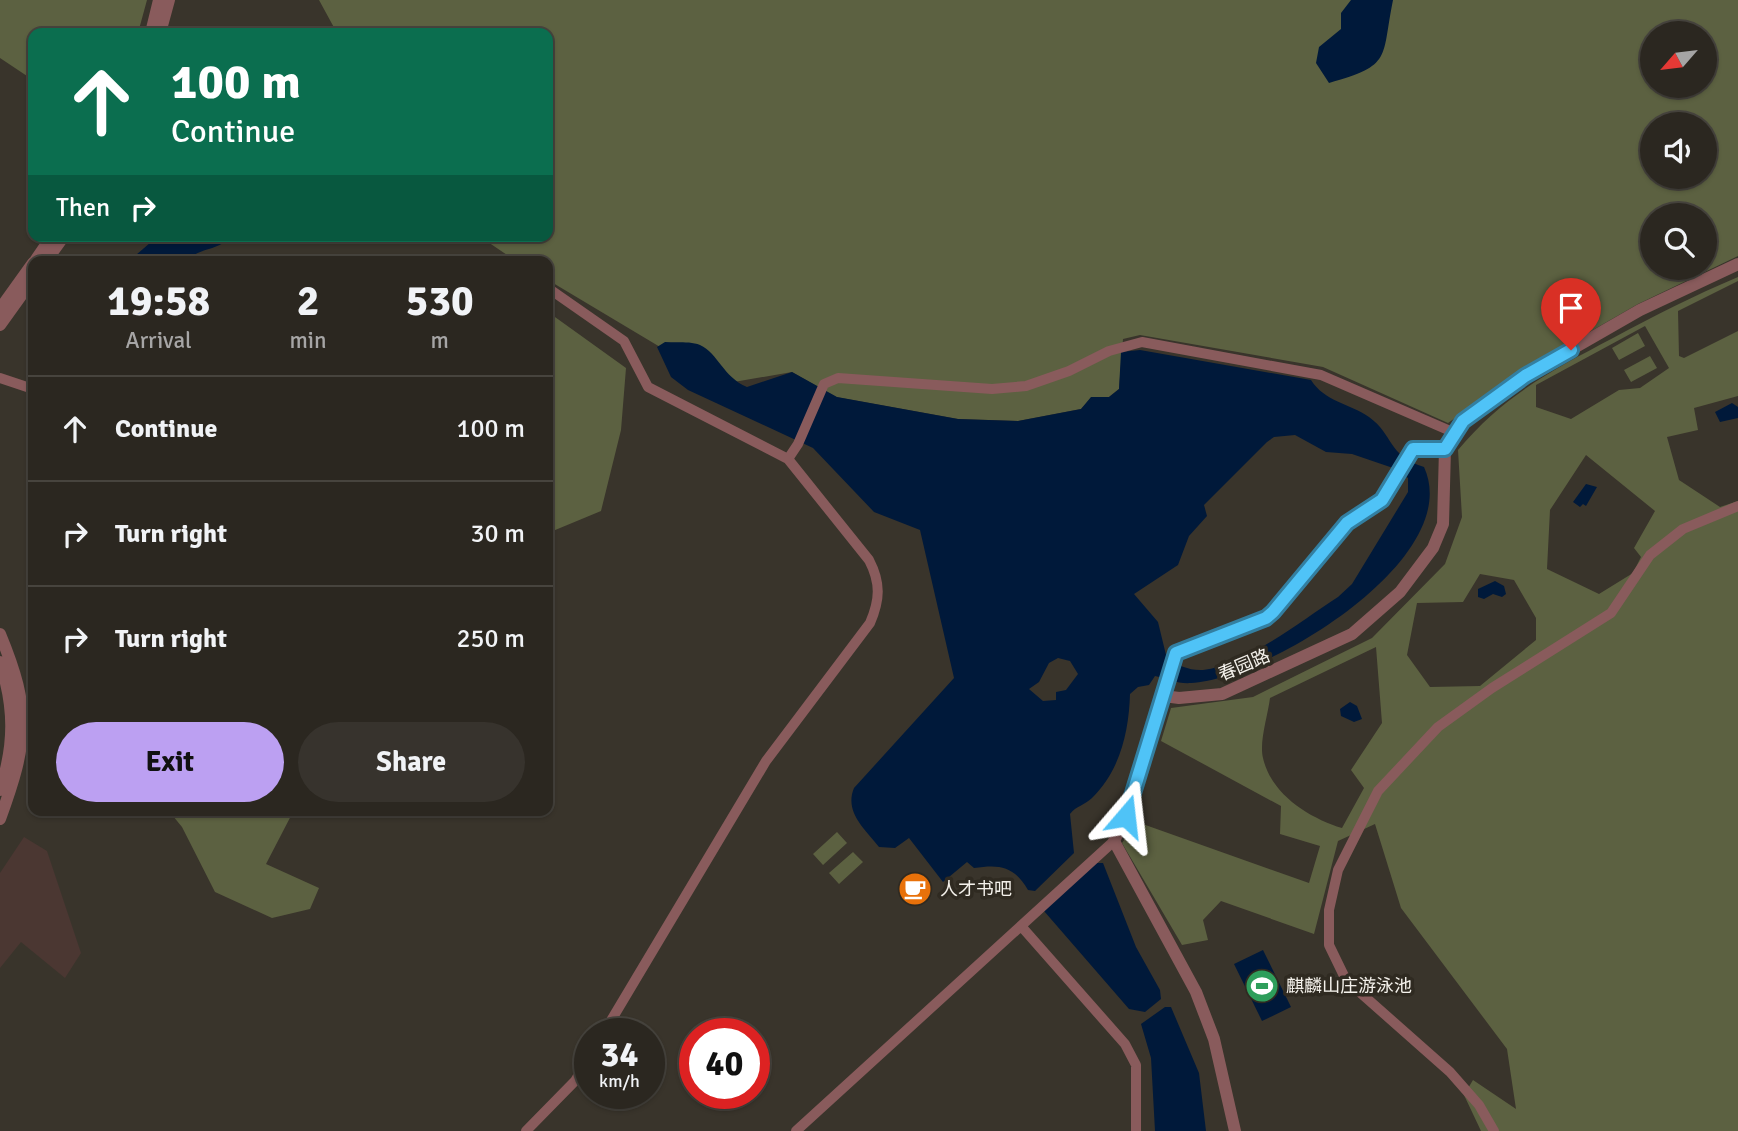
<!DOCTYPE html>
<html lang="en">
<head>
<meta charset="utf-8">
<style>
	:root { --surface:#2b2720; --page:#37332d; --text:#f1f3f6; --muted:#a6a5a5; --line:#47443e; --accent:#bca0f2 }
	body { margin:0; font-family:Signika,"Noto Sans SC",sans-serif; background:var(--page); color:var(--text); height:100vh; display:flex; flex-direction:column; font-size:26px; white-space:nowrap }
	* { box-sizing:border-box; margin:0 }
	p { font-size:23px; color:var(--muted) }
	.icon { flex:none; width:38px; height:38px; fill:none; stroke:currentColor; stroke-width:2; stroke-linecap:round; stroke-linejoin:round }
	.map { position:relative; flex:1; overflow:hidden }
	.drawer { position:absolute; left:28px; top:256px; width:525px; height:560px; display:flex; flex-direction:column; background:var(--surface); border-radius:14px; box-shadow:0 2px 5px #0004,0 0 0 2px var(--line) }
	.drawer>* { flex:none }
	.top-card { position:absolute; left:28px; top:28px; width:525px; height:214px; border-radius:14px; box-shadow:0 2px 5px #0004,0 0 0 2px var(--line); background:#0b6e4f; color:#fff; overflow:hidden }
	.needle { width:46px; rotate:242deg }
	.controls { position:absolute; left:1640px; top:21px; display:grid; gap:14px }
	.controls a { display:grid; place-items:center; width:77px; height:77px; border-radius:50%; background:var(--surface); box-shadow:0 2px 5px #0004,0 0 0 2px var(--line); font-size:35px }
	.speed { position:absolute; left:574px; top:1018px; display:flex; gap:14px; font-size:35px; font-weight:700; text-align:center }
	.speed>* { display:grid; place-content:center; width:91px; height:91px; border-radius:50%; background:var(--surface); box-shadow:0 2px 5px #0004,0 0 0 2px var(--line); line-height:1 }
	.speed small { font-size:18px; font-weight:400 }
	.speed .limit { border:10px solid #d22; background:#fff; color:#111 }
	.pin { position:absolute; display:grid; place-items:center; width:60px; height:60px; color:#fff; margin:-72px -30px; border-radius:50% 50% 50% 0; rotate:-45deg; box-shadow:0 0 7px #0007 }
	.pin .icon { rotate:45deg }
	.me { position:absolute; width:77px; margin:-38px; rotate:17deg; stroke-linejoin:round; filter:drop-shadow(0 0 5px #0008) }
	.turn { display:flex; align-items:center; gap:24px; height:147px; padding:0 28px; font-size:32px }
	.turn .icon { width:91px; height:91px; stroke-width:2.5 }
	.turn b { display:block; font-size:49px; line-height:60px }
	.then { display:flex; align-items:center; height:66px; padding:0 28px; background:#0003; gap:14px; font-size:26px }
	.eta { display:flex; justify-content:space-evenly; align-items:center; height:119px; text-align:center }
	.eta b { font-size:42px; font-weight:700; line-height:49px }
	.primary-button { display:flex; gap:14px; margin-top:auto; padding:14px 28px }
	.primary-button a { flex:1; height:80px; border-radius:42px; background:var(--accent); color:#111; font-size:28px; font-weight:700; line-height:80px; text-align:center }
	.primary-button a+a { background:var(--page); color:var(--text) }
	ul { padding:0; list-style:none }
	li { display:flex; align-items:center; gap:21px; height:105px; padding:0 28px; border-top:2px solid var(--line) }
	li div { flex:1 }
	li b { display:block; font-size:26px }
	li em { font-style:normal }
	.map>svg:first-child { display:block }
	.industrial { fill:#4b3732 }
	.green { fill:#5c6141; fill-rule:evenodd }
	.water { fill:#00193a; fill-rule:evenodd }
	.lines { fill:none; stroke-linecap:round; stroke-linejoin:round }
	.minor { stroke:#895b5c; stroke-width:10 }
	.tertiary { stroke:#895b5c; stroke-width:12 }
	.route-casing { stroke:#337fa1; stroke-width:18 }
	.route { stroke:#4fc3f7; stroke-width:12 }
	.labels { text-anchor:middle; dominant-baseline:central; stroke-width:7; stroke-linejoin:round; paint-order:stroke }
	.street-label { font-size:18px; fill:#f4f1eb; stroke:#2f2a21 }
	.poi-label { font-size:18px; fill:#f4f1eb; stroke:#2f2a21; text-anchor:start }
</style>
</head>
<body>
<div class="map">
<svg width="1738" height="1131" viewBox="0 0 1738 1131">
	<rect width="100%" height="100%" fill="#39342b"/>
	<path class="industrial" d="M 24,837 L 47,851 L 81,953 L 65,978 L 21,942 L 0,968 L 0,873 Z"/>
	<path class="green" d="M 0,0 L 147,0 L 138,33 L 33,33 L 33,80 L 0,58 Z
		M 319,0 L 1738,0 L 1738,256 L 1638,304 L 1523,370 L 1448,423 L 1323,367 L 1140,335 L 1123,339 L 1119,389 L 1109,397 L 1092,397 L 1081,409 L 1018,421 L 958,419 L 836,397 L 792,372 L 722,384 L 548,280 L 548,261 L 516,261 L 479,236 L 548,236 L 548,33 L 337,33 ZM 1652,33 L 1704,33 L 1704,86 L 1652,86 ZM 1652,124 L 1704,124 L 1704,177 L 1652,177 ZM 1652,215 L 1704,215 L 1704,268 L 1652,268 Z
		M 1738,277 L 1738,281 L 1678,311 L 1679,356 L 1684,358 L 1738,331 L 1738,396 L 1694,408 L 1698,430 L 1667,437 L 1679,480 L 1720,507 L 1738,501 L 1738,1131 L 1481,1131 L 1464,1095 L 1473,1080 L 1516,1109 L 1507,1049 L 1401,908 L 1375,824 L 1338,841 L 1314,934 L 1221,901 L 1203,920 L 1208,940 L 1182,945 L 1122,843 L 1137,822 L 1309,883 L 1320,846 L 1280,834 L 1281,806 L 1161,741 L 1171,708 L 1253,697 L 1372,638 L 1445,564 L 1462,517 L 1458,450 C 1503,396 1552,370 1613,338 C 1654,316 1695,295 1738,277 ZM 1645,326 L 1669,368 L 1640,388 L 1619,390 L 1571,419 L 1536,407 L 1536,385 ZM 1586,455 L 1655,511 L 1634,548 L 1641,557 L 1633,573 L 1599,594 L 1547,569 L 1550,510 ZM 1480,574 L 1514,580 L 1536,618 L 1536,640 L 1480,686 L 1430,687 L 1407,655 L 1417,603 L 1463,602 ZM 1376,647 L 1382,723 L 1351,770 L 1364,788 L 1342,828 C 1309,818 1271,794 1263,758 C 1259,742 1268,715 1270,698 Z
		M 548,312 L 626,368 L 621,430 L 601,511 L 548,533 Z
		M 1638,333 L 1645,346 L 1619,360 L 1612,348 Z
		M 1650,356 L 1657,368 L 1631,382 L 1624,370 Z
		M 168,810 L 294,810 L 266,864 L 319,888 L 310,909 L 272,918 L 215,892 L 182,827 Z
		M 837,832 L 847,843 L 823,865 L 813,854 Z
		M 853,852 L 863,862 L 839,884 L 829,873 Z"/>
	<path class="water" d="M 1351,0 L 1393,0 C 1381,59 1393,65 1329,83 L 1316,63 L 1319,47 L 1341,29 L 1341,13 Z
		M 158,236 L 265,236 L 230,237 C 219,251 199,247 187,261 L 129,261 Z
		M 665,342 C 676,343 690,341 700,345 C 718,353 723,377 747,387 L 792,372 L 837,397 L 958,419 L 1018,421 L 1081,409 L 1091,397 L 1109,397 L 1119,389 L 1121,352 L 1140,350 L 1311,380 C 1325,402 1349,403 1369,417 C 1394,435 1387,455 1424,467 C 1466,559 1266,679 1191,683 C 1178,684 1167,679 1155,676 L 1149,685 L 1138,687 L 1130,694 C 1129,731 1120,771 1092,798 C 1085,805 1076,806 1070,814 L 1074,853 L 1035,891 L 1028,890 C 1014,866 1000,864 974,868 L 967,862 L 943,882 L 909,838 L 895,848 L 879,847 C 865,829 844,812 854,788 L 954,678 L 920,530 L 874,512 L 813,448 L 688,390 L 671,377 L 657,347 ZM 1295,435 L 1326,452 L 1352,454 L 1393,468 L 1408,478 L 1408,492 L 1352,584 L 1338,597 C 1302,620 1245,666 1203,670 C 1190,671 1178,665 1167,659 L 1158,622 L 1134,594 L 1178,565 L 1189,536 L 1207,516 L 1204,505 L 1267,442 L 1274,437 ZM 1058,658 L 1070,661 L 1078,674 L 1066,690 L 1056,692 L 1056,700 L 1043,701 L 1029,689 L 1039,682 L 1049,663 Z
		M 1732,403 L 1738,407 L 1738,418 L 1720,422 L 1715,412 Z
		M 1586,484 L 1597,487 L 1586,506 L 1583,504 L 1580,507 L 1573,502 Z
		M 1495,581 L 1504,586 L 1506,594 L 1502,597 L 1493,594 L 1484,599 L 1478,597 L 1478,589 Z
		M 1350,702 L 1357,706 L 1362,719 L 1354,722 L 1341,716 L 1340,709 Z
		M 1090,863 L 1103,863 L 1136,947 L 1160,990 L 1161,999 L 1145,1012 L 1129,1009 L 1044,911 Z
		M 1263,950 L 1291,1007 L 1262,1021 L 1234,964 Z
		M 1165,1007 L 1171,1007 L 1199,1073 L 1206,1131 L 1155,1131 L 1151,1058 L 1141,1024 Z"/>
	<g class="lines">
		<path class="minor" d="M 548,288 L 624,341 L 648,387 L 788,459
			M 0,378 L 33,389
			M 1164,696 L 1176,653 L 1266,618 L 1273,612 L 1347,523 L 1382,500 L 1413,449 L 1445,449
			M 1021,926 L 1125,1044 L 1136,1065 L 1136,1131
			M 603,1034 L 766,761 L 870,623 C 880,600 881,583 869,560 L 788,459 L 798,444 L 824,384 L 838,378 L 992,389 L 1026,386 L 1069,371 L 1109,351 L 1142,342 L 1321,375 L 1455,433
			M 526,1131 L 575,1081 L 590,1056
			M 796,1131 L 1114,841
			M 1494,1131 L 1479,1105 L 1450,1072 L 1346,980 L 1329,945 L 1329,910 L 1338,870 L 1378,791 L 1438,727 L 1492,688 L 1611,613 L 1650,555 L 1683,529 L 1738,506"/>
		<path class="tertiary" d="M 151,33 L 159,0
			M 160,33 L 169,0
			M 35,261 L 52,236
			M 46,261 L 64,236
			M 0,309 L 33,263
			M 0,325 L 33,279
			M 0,634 C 32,711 28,742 0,819
			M 0,662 C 15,707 15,745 0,790
			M 1235,1131 L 1214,1039 L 1196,992 L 1114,841 L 1126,816 L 1164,696 L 1179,698 L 1222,694 L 1352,634 L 1400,592 L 1433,548 L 1443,524 L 1445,449 L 1463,421 L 1525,376 L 1640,310 L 1738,264"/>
	</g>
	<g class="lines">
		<defs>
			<path id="route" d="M 1126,816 L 1176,653 L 1266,618 L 1273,612 L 1347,523 L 1382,500 L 1413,449 L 1445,449 L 1463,421 L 1525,376 L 1571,350"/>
		</defs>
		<use href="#route" class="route-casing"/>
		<use href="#route" class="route"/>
	</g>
	<defs>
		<symbol id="cafe-disc" viewBox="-11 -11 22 22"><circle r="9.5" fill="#e8710a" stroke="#2f2a21"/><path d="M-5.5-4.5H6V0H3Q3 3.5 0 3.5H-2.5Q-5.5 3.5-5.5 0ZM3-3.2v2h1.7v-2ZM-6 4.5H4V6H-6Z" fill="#fff"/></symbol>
		<symbol id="stadium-disc" viewBox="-11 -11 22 22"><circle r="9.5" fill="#2e9e5b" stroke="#2f2a21"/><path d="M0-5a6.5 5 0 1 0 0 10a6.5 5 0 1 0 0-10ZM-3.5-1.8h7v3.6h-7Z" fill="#fff"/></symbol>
	</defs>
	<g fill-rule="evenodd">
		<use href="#cafe-disc" x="896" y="870" width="38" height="38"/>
		<use href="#stadium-disc" x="1243" y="967" width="38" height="38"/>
	</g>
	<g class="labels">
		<g class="street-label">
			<text transform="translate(1244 665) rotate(-23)">春园路</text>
		</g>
		<g class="poi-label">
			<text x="940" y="889">人才书吧</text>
			<text x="1286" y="986">麒麟山庄游泳池</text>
		</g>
	</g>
</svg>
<div class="controls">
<a><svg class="needle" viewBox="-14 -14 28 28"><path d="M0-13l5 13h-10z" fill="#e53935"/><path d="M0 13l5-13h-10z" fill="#a6a5a5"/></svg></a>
<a><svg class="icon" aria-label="sound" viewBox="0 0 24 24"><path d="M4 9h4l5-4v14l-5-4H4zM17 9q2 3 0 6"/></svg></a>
<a><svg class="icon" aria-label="search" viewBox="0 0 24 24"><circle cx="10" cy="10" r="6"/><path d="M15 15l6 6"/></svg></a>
</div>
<div class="speed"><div>34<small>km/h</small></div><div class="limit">40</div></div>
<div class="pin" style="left:1571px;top:350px;background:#d93025"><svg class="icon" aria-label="arrive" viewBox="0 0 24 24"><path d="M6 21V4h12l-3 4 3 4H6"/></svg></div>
<svg class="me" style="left:1126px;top:816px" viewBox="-20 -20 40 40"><path d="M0-17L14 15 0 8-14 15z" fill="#4fc3f7" stroke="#fff" stroke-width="4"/></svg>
<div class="top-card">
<div class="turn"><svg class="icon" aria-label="ahead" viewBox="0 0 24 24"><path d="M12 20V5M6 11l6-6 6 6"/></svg><div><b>100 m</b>Continue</div></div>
<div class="then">Then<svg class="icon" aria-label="right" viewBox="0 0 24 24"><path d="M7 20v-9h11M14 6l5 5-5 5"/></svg></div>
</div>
<section class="drawer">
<div class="eta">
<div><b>19:58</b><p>Arrival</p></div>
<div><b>2</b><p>min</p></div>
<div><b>530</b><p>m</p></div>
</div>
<ul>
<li><svg class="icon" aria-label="ahead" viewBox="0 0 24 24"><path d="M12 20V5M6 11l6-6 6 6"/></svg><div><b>Continue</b></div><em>100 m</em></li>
<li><svg class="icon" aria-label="right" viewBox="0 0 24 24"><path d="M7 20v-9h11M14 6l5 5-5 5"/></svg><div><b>Turn right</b></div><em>30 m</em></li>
<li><svg class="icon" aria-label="right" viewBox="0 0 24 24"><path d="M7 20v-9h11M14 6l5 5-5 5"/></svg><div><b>Turn right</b></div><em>250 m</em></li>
</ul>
<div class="primary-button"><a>Exit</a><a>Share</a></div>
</section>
</div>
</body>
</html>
